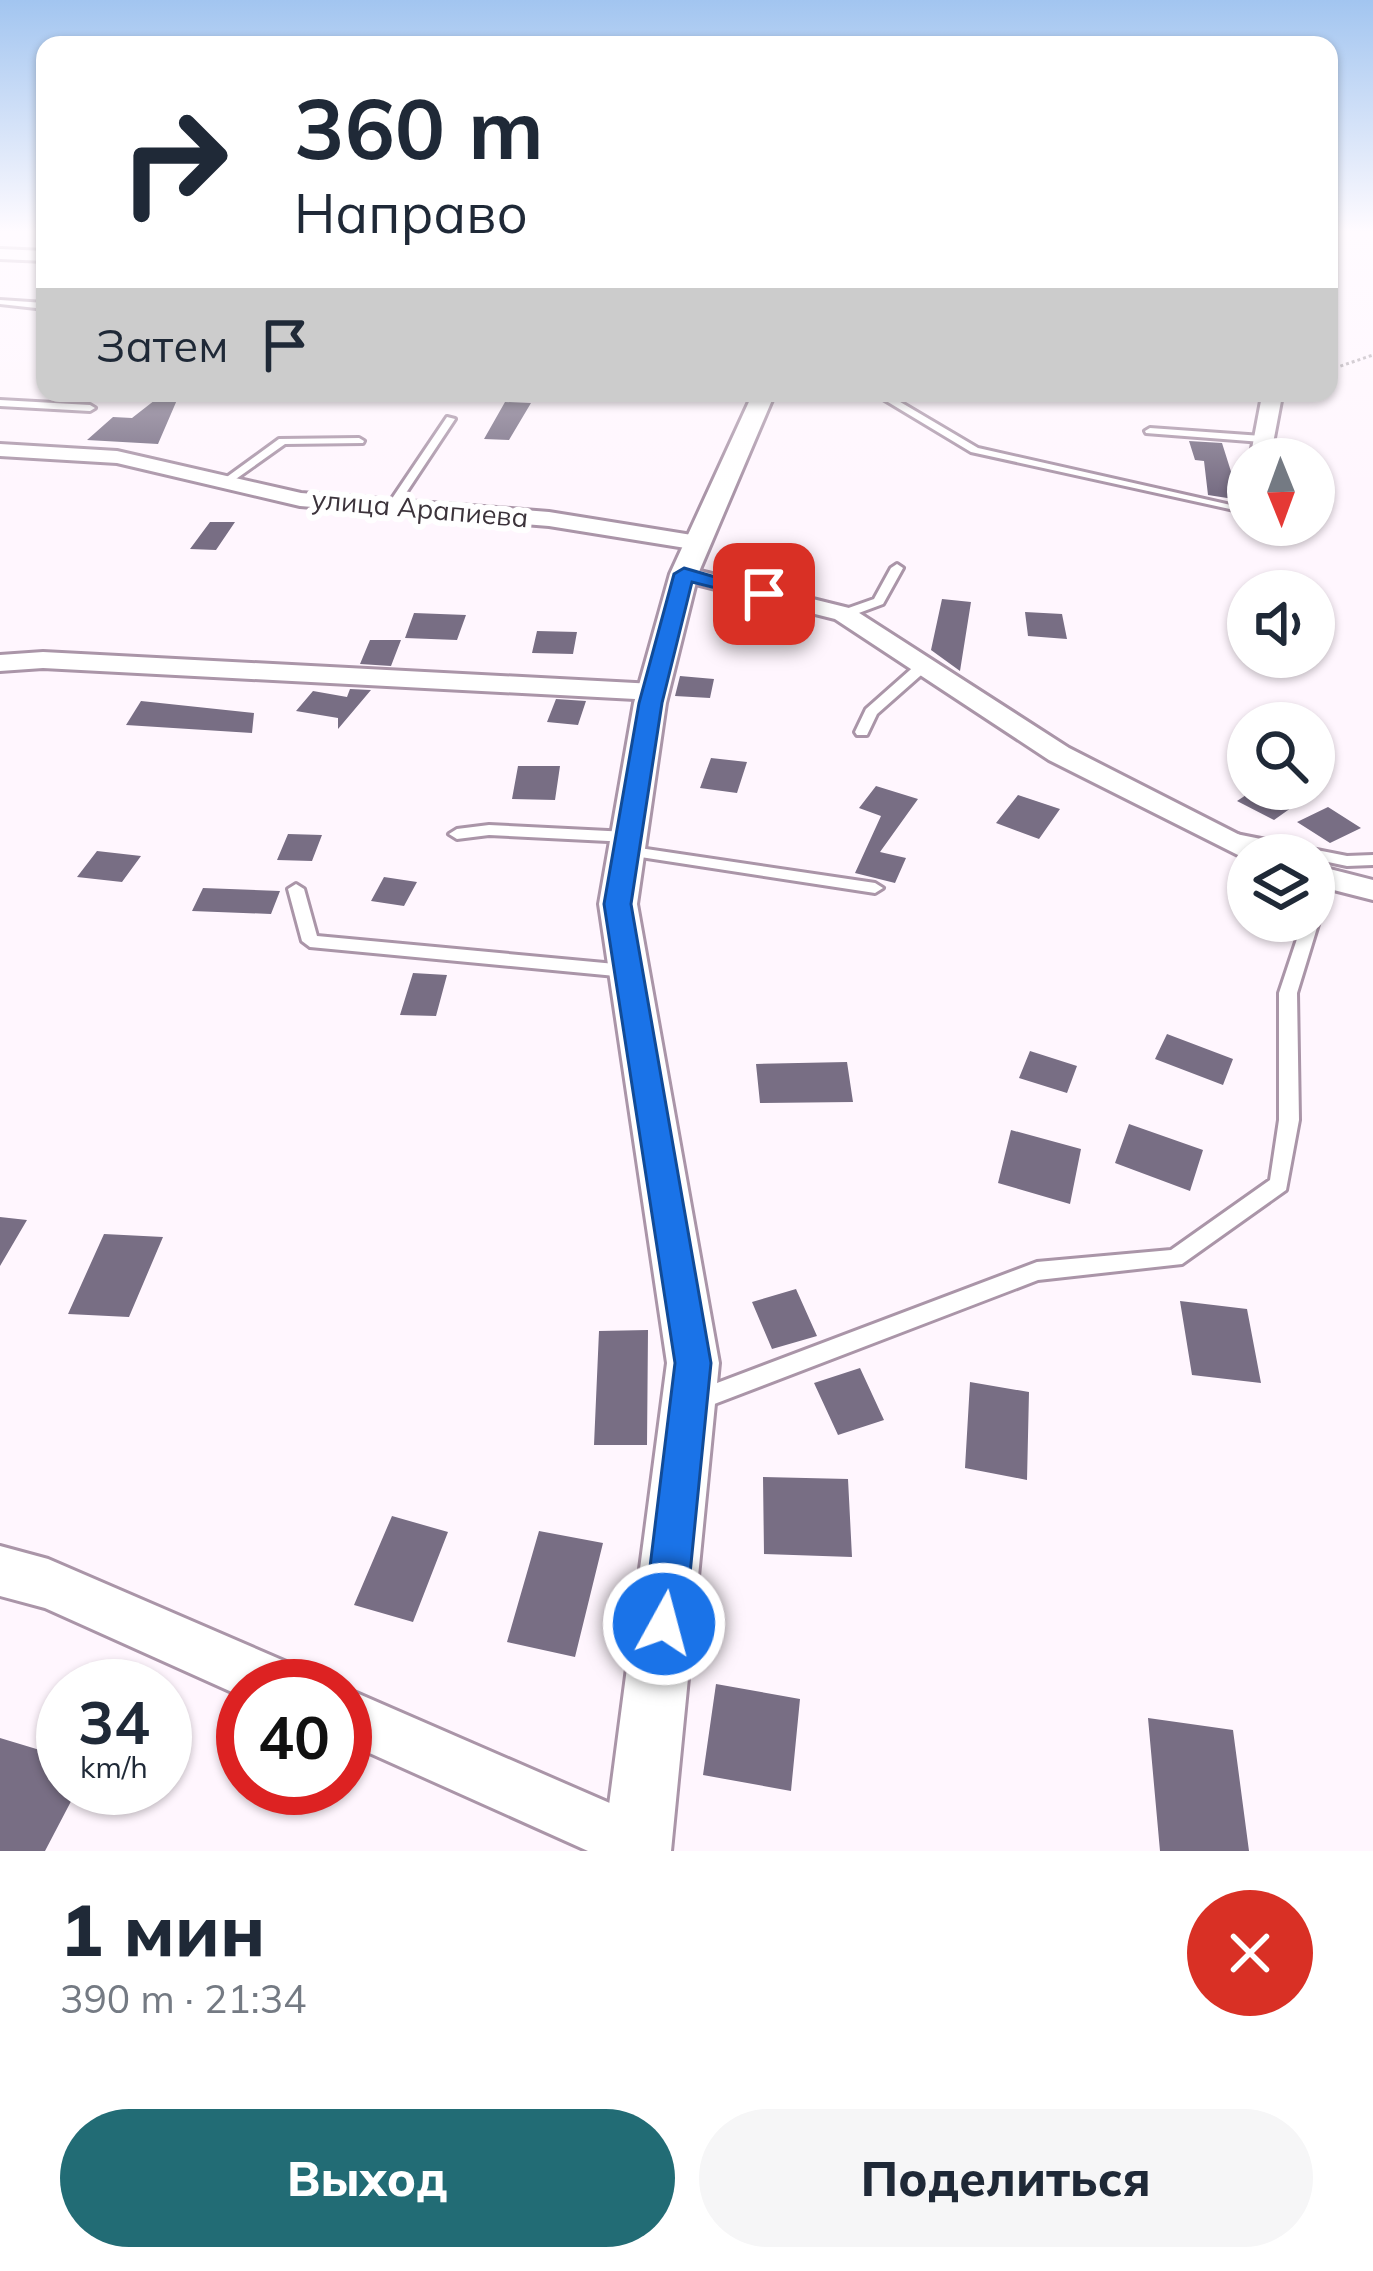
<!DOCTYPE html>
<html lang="ru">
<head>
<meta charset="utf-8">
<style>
	:root { --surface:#fff; --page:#f6f6f7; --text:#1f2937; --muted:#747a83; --accent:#226c75 }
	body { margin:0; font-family:Mulish,sans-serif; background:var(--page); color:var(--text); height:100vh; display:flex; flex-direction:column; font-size:45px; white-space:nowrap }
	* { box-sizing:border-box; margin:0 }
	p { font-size:39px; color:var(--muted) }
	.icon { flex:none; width:66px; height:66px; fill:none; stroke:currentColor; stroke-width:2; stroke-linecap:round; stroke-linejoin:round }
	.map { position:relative; height:1851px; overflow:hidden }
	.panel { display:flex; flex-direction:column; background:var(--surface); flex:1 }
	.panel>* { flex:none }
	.top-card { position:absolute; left:36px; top:36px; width:1302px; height:366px; border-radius:24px; box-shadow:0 3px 9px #0004; background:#fff; color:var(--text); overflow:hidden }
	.needle { width:78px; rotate:179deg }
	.tools { position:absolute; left:1227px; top:438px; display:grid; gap:24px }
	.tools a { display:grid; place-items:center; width:108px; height:108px; border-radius:50%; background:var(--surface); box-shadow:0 3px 9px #0004; font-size:60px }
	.speed { position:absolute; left:36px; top:1659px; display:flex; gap:24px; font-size:60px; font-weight:700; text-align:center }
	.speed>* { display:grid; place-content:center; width:156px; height:156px; border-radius:50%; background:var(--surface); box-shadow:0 3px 9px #0004; line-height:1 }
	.speed small { font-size:30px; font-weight:400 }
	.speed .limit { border:18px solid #d22; background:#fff; color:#111 }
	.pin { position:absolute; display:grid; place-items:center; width:102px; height:102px; color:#fff; margin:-51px; border-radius:24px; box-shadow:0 6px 18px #0006 }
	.me { position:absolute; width:132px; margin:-66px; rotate:7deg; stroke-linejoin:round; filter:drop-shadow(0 0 9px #0008) }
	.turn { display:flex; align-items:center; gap:42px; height:252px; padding:0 60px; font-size:54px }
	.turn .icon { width:156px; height:156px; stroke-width:2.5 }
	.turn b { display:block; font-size:84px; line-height:102px }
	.then { display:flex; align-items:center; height:114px; padding:0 60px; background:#0003; gap:24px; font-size:45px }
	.round { display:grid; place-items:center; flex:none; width:126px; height:126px; border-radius:63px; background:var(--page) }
	.head { display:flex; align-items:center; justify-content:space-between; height:204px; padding:0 60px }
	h1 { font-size:72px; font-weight:800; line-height:90px }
	.primary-button { display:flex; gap:24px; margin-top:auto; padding:24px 60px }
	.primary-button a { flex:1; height:138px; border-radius:72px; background:var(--accent); color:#fff; font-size:48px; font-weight:800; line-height:138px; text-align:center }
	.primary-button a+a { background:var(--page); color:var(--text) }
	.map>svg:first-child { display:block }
	.building { fill:#786e84 }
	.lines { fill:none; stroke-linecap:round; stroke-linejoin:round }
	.service-casing { stroke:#aa95a8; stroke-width:6 }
	.minor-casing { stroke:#aa95a8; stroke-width:6 }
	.tertiary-casing { stroke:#aa95a8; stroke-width:6 }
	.path { stroke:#aca3ab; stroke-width:3; stroke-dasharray:3 3; stroke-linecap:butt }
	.service { fill:#fff; fill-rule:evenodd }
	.minor { fill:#fff; fill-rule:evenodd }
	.tertiary { fill:#fff; fill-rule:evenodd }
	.route { fill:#1a73e8; stroke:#114b97; stroke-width:3 }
	.labels { text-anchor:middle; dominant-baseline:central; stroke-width:12; stroke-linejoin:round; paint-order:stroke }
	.far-street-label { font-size:27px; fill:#3c333b; stroke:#fff }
</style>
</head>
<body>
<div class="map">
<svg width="1373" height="1851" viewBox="0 0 1373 1851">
	<rect width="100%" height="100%" fill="#fff6fe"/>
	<path class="building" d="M 164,393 L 180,393 L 158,444 L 87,440 L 113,417 L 132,418 Z
		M 505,402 L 531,403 L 509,440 L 484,439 Z
		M 1189,441 L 1222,443 L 1240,500 L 1208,495 L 1204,461 L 1195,460 Z
		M 210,522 L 235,522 L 216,550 L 190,549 Z
		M 942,599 L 971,602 L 960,671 L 931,650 Z
		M 1025,612 L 1062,614 L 1067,639 L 1028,636 Z
		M 414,613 L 466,615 L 457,640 L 405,638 Z
		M 537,631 L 577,632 L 573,654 L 532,653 Z
		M 370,640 L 401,640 L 391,666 L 360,664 Z
		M 680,676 L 714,679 L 710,698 L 675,696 Z
		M 350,689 L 371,690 L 338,729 L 338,718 L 296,711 L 313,691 L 347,697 Z
		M 556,699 L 586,701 L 578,725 L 547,722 Z
		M 141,701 L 254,713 L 252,733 L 126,725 Z
		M 711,758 L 747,762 L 737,793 L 700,788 Z
		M 518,766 L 560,766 L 555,800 L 512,799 Z
		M 876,786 L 918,799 L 880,852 L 906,858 L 895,883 L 855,873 L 881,816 L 859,808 Z
		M 1255,789 L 1270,789 L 1298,803 L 1274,820 L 1237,801 Z
		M 1018,795 L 1060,809 L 1039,839 L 996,823 Z
		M 1328,807 L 1361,828 L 1330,843 L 1297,822 Z
		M 288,834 L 322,835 L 312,861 L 277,860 Z
		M 97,851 L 141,856 L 122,882 L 77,877 Z
		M 384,877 L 417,882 L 404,906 L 371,901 Z
		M 203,888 L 280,891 L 271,914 L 192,911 Z
		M 413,973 L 447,975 L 436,1016 L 400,1015 Z
		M 1167,1034 L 1233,1059 L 1223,1085 L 1155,1059 Z
		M 1030,1051 L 1077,1066 L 1067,1093 L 1019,1078 Z
		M 847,1062 L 853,1102 L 760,1103 L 756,1064 Z
		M 1129,1124 L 1203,1150 L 1190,1191 L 1115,1163 Z
		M 1011,1130 L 1081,1149 L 1070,1204 L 998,1183 Z
		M 0,1217 L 27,1220 L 0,1266 Z
		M 104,1234 L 163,1237 L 129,1317 L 68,1314 Z
		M 796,1289 L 817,1336 L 772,1349 L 752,1302 Z
		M 1180,1301 L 1247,1309 L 1261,1383 L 1192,1375 Z
		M 648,1330 L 647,1445 L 594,1445 L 599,1331 Z
		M 860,1368 L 884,1420 L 838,1435 L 814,1383 Z
		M 970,1382 L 1029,1392 L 1027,1480 L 965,1468 Z
		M 763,1477 L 848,1479 L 852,1557 L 764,1554 Z
		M 392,1516 L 448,1532 L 413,1622 L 354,1605 Z
		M 539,1531 L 603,1543 L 575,1657 L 507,1642 Z
		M 716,1684 L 800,1699 L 791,1791 L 703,1775 Z
		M 1148,1718 L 1233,1730 L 1249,1851 L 1160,1851 Z
		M 0,1738 L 63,1757 L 63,1788 L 78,1788 L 45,1851 L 0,1851 Z"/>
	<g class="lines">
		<defs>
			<path id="service" d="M 0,300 L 45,303 L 45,309 L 0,304 Z
				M 873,393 L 885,393 L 978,448 L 1244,508 L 1248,509 L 1248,513 L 971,452 Z
				M 0,400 L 90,405 L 95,408 L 90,411 L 0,406 Z
				M 447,417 L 455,419 L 396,508 L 388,508 L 387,506 Z
				M 1150,428 L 1262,436 L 1267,439 L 1262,442 L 1146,433 L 1145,431 Z
				M 359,438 L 364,441 L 363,443 L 285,444 L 233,481 L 224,479 L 279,439 Z
				M 897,564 L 903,568 L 883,604 L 848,617 L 840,617 L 840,611 L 874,599 L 891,568 Z
				M 923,662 L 928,663 L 928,669 L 877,714 L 867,735 L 857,735 L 855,732 L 866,709 L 918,663 Z
				M 489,825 L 628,832 L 636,837 L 628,842 L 489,835 L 457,839 L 449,834 L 457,829 Z
				M 1236,834 L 1347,856 L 1373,855 L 1373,865 L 1347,866 L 1314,859 L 1314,855 L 1292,855 L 1231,842 L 1228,839 L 1231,836 Z
				M 626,846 L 875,883 L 883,888 L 875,893 L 621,854 L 618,851 Z
				M 296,884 L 304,889 L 317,936 L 626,965 L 635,971 L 626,977 L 310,947 L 302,941 L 288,889 Z
				M 1314,916 L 1319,921 L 1297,993 L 1299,1120 L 1286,1190 L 1182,1264 L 1038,1280 L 696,1411 L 688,1408 L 685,1401 L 688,1394 L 1037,1262 L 1171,1250 L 1270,1180 L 1279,1120 L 1279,993 L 1303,921 L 1314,921 Z"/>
			<path id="minor" d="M 0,249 L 45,251 L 45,261 L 0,259 Z
				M 1256,393 L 1276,393 L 1281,401 L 1270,459 L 1250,459 L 1261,401 Z
				M 0,444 L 117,451 L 301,493 L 549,512 L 698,536 L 709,543 L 698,550 L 549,526 L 300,506 L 117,463 L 0,456 Z
				M 684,567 L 853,609 L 1069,748 L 1279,855 L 1248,855 L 1248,860 L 1049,760 L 835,619 L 676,579 L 672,574 Z
				M 43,652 L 654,684 L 667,692 L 654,700 L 43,668 L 0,671 L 0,655 Z
				M 1314,865 L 1373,880 L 1373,900 L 1314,885 Z
				M 0,1546 L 48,1559 L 298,1667 L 305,1686 L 243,1686 L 243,1697 L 45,1608 L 0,1596 Z
				M 345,1688 L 658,1824 L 667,1844 L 664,1851 L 588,1851 L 345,1742 Z"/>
			<path id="tertiary" d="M 753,393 L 775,393 L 698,574 L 666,703 L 637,904 L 719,1363 L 671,1851 L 603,1851 L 667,1363 L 599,904 L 634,703 L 670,574 Z"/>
		</defs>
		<use href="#service" class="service-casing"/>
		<use href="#minor" class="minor-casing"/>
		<use href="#tertiary" class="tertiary-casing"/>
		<path class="path" d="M 1329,370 L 1373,355"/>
		<use href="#service" class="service"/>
		<use href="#minor" class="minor"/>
		<use href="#tertiary" class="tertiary"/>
	</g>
	<linearGradient id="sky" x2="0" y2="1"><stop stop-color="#a2c5f0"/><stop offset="0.47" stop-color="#fffbff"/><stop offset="1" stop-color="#fffbff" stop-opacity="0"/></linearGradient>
	<rect width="1373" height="492" fill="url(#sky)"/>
	<path class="route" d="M 684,568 L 774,594 L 764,600 L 692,582 L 662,703 L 631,904 L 711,1363 L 685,1624 L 679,1639 L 664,1645 L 649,1639 L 643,1624 L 675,1363 L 604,904 L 639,703 L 674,574 Z"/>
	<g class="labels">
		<g class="far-street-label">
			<text transform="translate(420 508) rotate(5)">улица Арапиева</text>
		</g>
	</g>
</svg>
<div class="tools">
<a><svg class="needle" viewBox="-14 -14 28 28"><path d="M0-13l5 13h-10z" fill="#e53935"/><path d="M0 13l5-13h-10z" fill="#747a83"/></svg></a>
<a><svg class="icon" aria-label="sound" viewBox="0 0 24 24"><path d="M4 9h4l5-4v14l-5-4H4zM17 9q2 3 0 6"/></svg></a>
<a><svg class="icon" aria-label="search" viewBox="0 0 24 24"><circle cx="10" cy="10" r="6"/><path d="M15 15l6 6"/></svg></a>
<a><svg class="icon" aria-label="layers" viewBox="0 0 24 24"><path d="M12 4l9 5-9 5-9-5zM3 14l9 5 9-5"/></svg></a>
</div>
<div class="speed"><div>34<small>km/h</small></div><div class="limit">40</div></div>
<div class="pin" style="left:764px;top:594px;background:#d93025"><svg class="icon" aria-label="arrive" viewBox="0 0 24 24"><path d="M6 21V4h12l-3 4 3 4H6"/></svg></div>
<svg class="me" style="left:664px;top:1624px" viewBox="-20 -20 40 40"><circle r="17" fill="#1a73e8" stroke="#fff" stroke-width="3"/><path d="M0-11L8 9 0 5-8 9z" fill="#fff"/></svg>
<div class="top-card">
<div class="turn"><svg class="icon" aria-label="right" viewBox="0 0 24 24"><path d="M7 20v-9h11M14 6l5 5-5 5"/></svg><div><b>360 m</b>Направо</div></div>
<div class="then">Затем<svg class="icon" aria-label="arrive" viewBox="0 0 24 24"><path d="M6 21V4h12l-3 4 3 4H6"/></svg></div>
</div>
</div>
<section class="panel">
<div class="head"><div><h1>1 мин</h1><p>390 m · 21:34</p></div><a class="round" style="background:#d93025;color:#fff"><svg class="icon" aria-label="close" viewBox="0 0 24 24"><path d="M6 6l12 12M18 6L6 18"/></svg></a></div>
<div class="primary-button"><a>Выход</a><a>Поделиться</a></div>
</section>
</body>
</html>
